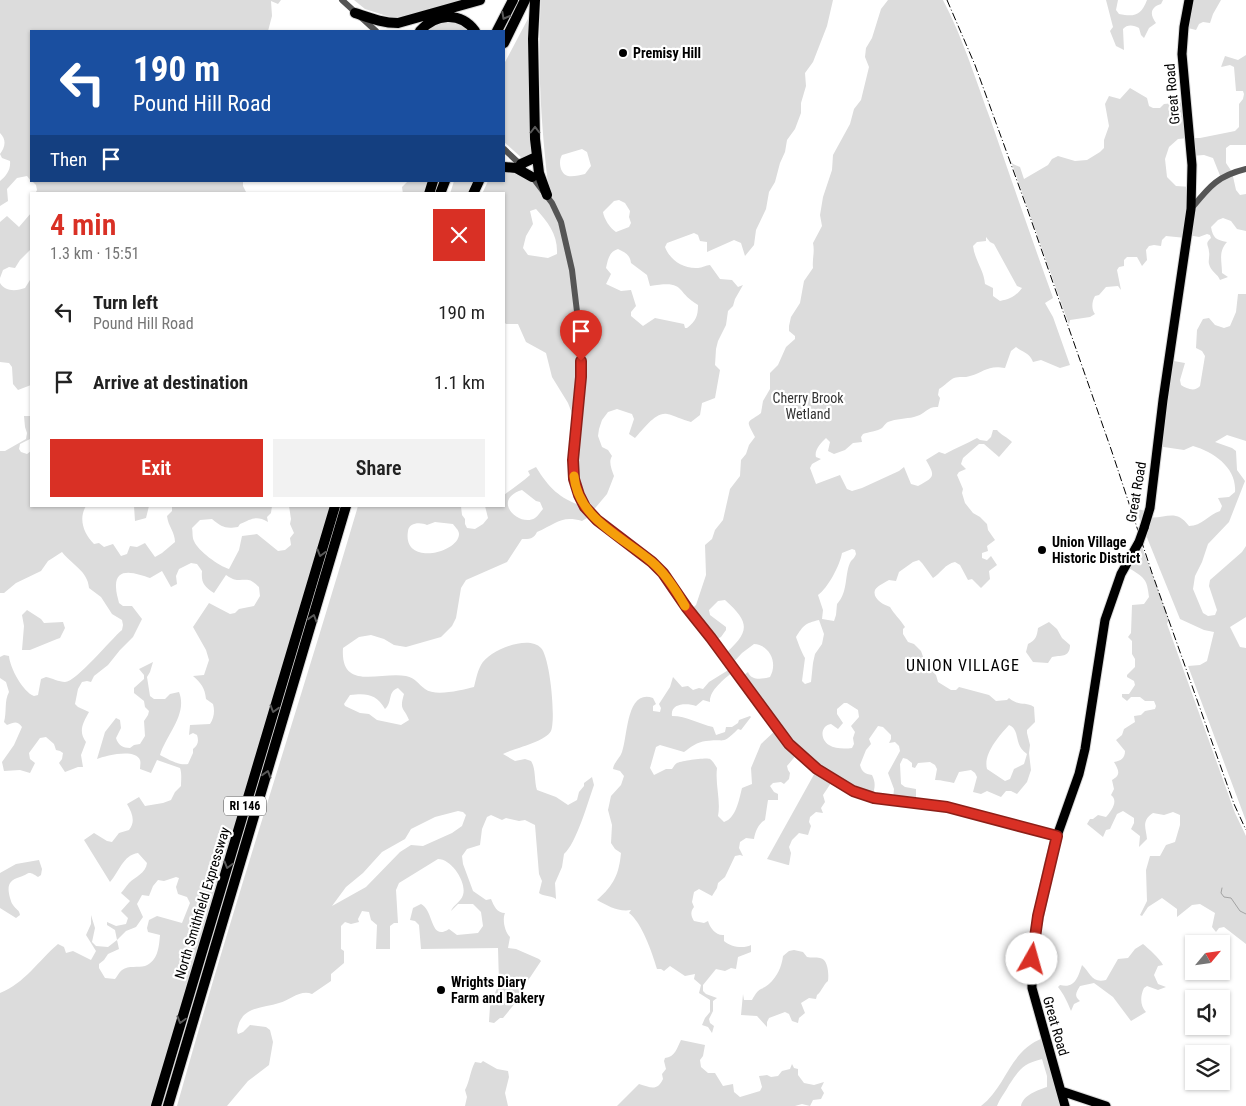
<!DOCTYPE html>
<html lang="en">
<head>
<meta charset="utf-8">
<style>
	:root { --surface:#fff; --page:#f2f2f2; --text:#222; --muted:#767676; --accent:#d93025 }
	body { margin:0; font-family:"Roboto Condensed",sans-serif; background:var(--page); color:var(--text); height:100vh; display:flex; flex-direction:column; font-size:19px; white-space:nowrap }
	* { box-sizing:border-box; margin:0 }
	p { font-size:16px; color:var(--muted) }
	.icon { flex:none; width:28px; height:28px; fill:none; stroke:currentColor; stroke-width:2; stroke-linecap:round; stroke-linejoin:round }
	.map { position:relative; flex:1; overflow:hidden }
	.details { position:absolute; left:30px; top:192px; width:475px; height:315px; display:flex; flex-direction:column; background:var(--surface); border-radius:0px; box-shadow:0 1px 4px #0004 }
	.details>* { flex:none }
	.hud { position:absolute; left:30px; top:30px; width:475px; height:152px; border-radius:0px; box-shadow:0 1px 4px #0004; background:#1a4fa0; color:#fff; overflow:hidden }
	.needle { width:32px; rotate:61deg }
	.buttons { position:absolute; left:1185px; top:935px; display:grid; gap:10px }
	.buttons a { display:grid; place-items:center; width:45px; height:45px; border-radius:0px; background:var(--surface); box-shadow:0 1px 4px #0004; font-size:25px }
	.pin { position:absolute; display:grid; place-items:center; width:42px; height:42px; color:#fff; margin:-51px -21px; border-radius:50% 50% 50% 0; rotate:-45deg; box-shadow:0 0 5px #0007 }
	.pin .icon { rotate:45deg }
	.me { position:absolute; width:55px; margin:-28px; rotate:7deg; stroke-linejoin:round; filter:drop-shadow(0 0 4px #0008) }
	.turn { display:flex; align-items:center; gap:18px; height:105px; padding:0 20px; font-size:22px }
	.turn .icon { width:65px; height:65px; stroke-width:2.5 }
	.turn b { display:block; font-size:35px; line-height:42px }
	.then { display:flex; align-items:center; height:48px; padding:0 20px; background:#0003; gap:10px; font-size:19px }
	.round { display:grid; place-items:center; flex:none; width:52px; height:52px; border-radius:0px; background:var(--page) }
	.summary { display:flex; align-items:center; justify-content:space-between; height:85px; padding:0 20px }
	h1 { font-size:30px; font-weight:600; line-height:38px; color:var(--accent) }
	.action { display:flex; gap:10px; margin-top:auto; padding:10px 20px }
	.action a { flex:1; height:58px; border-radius:0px; background:var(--accent); color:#fff; font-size:20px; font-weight:600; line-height:58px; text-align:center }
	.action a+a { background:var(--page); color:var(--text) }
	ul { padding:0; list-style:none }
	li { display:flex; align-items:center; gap:15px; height:70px; padding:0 20px }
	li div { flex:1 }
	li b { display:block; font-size:19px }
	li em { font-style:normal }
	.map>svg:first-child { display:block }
	.green { fill:#dcdcdc; fill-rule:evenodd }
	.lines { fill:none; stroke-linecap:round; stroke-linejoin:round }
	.stream { stroke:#a3a3a3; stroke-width:1 }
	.major-casing { stroke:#dbdbdb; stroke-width:11 }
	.highway-casing { stroke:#dbdbdb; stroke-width:12 }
	.minor { stroke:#555; stroke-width:6 }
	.major { stroke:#000; stroke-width:9 }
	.highway { stroke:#000; stroke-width:10 }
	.rail { stroke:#000; stroke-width:1; stroke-dasharray:8 2.5 1 2.5; stroke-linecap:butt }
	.major-bridge-casing { stroke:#dbdbdb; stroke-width:11; stroke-linecap:butt }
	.major-bridge { stroke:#000; stroke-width:9 }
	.oneway { stroke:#595959 }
	.route-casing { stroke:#8d1f18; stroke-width:12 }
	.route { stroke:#d93025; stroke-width:9 }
	.slow { stroke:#f59e0b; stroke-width:9 }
	.poi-dot { fill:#000; stroke:#fff; stroke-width:2 }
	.labels { text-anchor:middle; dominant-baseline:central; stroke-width:4.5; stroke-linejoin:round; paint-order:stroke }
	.shield { fill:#fff; stroke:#4c4c4c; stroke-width:1 }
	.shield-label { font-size:12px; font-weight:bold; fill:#000 }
	.poi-label { font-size:14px; font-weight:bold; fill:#000; stroke:#fff; text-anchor:start }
	.street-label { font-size:14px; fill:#000; stroke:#fff }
	.park-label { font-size:14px; fill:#333; stroke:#fff }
	.quarter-label { font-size:16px; letter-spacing:1px; fill:#000; stroke:#fff }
</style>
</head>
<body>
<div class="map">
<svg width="1246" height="1106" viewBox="0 0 1246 1106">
	<rect width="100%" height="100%" fill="#fff"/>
	<path class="green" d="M 0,0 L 281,0 L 278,4 L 271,1 L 272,16 L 268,31 L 31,31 L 31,181 L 27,176 L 17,178 L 7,189 L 8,201 L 0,206 L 0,181 C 6,176 11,170 10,161 L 2,158 L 0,154 C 5,147 7,140 0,133 Z
		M 354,0 L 479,0 L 393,18 L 365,9 Z
		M 541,0 L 833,0 L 827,26 L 813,62 L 805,73 L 806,86 L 801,103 L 801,113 L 795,129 L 787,140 L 785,152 L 780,163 L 775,182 L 769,192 L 766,209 L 756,230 L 754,245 L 745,256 L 741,243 L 734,240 L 707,252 L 707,242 L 700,241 L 698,235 L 694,233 L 667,243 L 665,247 C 670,260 683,269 698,268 C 702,268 706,265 710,265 L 720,279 L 732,280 L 738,287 L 743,285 L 735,299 L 733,306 L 728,311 L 726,325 L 718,341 L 716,349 L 715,365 L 720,370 L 715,398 L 702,403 L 700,415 L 691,422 C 682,420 674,415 667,414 C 655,412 643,430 635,438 L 629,434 L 634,419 L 632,414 L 617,409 L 608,412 L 602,420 L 599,429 L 598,436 L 602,447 L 608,450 L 612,456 C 608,462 612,470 614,476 L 607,494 L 591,513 L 592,515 L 582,521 C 561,515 556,524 537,532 C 534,539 529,539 522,539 L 507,562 L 466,580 L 461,588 L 456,618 L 452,626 L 441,637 L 406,647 L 394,645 L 384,639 L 371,635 L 359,637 L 343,648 C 340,692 381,671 406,676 C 416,678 418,684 425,689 C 435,697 462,690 474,687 C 476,680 477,672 481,665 C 488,651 528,634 541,648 C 550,657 556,719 551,731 C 545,742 515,748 503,754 L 515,761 L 525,759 L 531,761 C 536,768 534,781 537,790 L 556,797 L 568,805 L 577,800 L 579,792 L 584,786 L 584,783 L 592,777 L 594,785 C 588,802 576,844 564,854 L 562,867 L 555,883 L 556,899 C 551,895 544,897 539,893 L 542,881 L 539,874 L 535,825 L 525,820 L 519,821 L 506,818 L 502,820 L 491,815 L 487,817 L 482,829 L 480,845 L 467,849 L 462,856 L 463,864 L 473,891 L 486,900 L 491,899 C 494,906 497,913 505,913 C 502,920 505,932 510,937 L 508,948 L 516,949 L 539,959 L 541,961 L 523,988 L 516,1002 L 503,1018 L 500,1018 L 494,1023 L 489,1022 L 490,1006 L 499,983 L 498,948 L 421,949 L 419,925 L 415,921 L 410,920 L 413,908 L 421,904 C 434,910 430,942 449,929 L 457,935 L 478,933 L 483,926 L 481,912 L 473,904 L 458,904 L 451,911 C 453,905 461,902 463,895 C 467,883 452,859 438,859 L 399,883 L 396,890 L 398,923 L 394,923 L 390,926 L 390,949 L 376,949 L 377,925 L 371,920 L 369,912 L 362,911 L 358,919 L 359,922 L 351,924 L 345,922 L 341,926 L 341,949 L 344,951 L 344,963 L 331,974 L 331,981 L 312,994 C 301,989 290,1000 279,1003 C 265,1008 246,1006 239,1023 C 238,1028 236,1030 238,1034 L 243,1032 L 250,1025 L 266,1027 L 270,1030 L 273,1042 L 269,1065 L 248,1081 L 227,1106 L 177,1106 C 233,905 299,707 358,506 L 461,506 L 462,515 L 465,519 L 465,524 L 467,528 L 475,529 L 483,524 L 488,518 L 485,506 L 504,506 L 504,495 C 512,489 522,482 530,475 L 528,471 L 536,467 C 549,488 559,498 582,506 L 575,479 L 575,429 L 573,416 L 568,403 L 552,377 L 546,353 L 526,342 L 518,324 L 506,324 L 504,322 L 504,194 L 482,194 L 488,181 L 504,181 L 504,171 L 514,168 L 548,184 C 541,123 537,61 541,0 ZM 582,149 L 587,152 L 591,166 L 585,174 C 580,175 573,177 568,176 C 560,174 558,161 562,155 ZM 619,200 L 625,203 L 630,211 L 629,217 L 631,223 L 629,227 L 616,232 C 610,228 604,219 603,212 L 614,201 ZM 536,209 C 548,222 558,235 557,254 L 548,258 L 528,255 L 523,248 L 526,236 L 533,224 L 530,211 ZM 618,249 C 626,253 630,255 631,263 L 647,275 L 650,286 C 687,280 674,291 698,305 C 698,316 696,321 687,328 L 685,328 L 684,324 L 655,318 L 643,326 L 631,316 L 631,312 L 636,306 L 631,290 L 621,291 L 606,284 L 611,274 L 606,268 C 608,259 609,252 618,249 ZM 522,490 L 536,501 L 540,502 L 543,509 C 540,512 538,516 535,518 C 520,528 490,500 522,490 ZM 435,522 L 453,524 C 455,527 459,530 459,534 C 459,553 402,567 408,531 C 409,522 421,522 427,525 ZM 398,688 L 404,694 C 399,711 404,707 409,720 L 401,725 L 377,720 L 369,714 L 360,713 L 345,706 L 344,704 L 350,695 C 367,693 376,694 385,709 C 393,702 387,692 398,688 ZM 458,811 L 463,812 L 466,815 L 462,826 L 452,833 L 423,846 L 411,845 L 400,852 L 366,887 L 332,906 L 346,887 L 363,873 L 382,852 L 405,839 L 411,829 L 435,817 Z
		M 888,0 L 943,0 C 963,38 976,81 991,121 C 1011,179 1031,237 1052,295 L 1053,298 L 1045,303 L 1053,317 L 1070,365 L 1060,368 L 1041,360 L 1033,362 C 1030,353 1022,352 1016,347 L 1011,351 L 1005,368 C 987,365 985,372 970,376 C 965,378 959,376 954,378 C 952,378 943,387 939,389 L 938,395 L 940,398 L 938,407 C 928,406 926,413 917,416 C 909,419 900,418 891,421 C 886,422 885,425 882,428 C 878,431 868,432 863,434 L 861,437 L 862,442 L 853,443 L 845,450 L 834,454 L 828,451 L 830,442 L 826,438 C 821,443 814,450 816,457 L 821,459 L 812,464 L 810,468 L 816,484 L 840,475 L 847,489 L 852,491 L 862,488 L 899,471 L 904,467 L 911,484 L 918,486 C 934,477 936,477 926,460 L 939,452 L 945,454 C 956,448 966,444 977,438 L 980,440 L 987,441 L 991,437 L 993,430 L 997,430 C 1001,435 1007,437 1012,442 L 999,457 L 984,444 L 979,444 L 963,458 L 961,464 L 966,469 L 959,472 L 957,475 L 963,489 L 962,493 L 965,503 L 973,513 L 980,517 L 987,524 L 988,530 L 995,540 L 987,546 L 988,551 L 982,553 L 982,558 L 987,560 L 991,556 L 997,565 L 989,571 L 990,579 L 981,588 L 972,579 L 968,580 L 960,565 L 955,562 C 945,564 941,573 933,578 L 922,563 L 919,560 L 913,562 L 899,572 L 896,581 L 889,580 C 886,582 877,586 875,590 C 872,599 884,605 890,607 C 894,614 900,619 905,627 L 903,629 L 903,634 L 908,642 L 914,644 L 921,651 L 926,665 L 936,675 L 938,682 L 951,690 L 956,690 L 959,687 L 989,695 L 996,701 L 1007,700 L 1009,698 C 1020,707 1025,701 1034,707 L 1035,722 L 1027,730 L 1027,733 L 1030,745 L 1029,753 L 1031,770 L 1027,782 L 1017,794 L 1011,791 L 1006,791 L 1001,797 L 987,791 L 981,794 L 973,792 L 977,777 L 975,773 L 971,770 L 959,772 L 954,783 C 948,782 942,780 935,780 L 937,769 L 935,765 L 930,762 L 918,763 L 915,768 L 912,767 L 912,763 L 907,759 L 903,758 L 900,764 L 901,784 L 905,787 L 916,789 L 916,802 L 893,799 L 894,789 L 888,773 L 900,751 L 899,746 L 895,742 L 889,743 L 891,739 L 891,735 L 883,727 L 878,726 L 869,739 L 871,744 L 866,750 L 860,765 C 862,772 865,774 872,775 C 876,783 875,788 872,797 L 833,780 L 823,795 L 825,802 L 821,808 L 823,813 L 816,812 L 810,817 L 809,822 L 811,826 L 808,835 L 799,833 L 792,840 L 789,847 L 791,853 L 789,865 L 788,865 L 767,859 L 817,769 L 798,753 L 787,766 L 788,770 L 790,773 L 789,779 L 784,784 L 781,782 L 773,783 L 770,786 L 774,792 L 778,794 L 778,800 L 768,800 C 767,806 766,813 765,820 C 759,823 755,832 754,839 L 746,838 L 740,842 L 739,848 L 743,856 L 740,855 L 735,856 L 725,877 L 718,883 L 717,888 L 712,896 L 699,889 L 694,892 L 692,902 L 694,907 C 690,912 691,916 694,921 L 704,923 L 708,921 C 710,928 716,936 724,935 L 724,941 C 730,947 744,949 751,945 L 751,952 L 738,957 L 736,969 L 731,968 L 725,971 L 716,969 L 703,985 L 703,991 L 706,994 L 717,998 L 713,1001 L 713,1011 L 709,1019 L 710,1023 L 714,1026 L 712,1033 L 708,1027 L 702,1025 L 705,1018 L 710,1012 L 710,1000 L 699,993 L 701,985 L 694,979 L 695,974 L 685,976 L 670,966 L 664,971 L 661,969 L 657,969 C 652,952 642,923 629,913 L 631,910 C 618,912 608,906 597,900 C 614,885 619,874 621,853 L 615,849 L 611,843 L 612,825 L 608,810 L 611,796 L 621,785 L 624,776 L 620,771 L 613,769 C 614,762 620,758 622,752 C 628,736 626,689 653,698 L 656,704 L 653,706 L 653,711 L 660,712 L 661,708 L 659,704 L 670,687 L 673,677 L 682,687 L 688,686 L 693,690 L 699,688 L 703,689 L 709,682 L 730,669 L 733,672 C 724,679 709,691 710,702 L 703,700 L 696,706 C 687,703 670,703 672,716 C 687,716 699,724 713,727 L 716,735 L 725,732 L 726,727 L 732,727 L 738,723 L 739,720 L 750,716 L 751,717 L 741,730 L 738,729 C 721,746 726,738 706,741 C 697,742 691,747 684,752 L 660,745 L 656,747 L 650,768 L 654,775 L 666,769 L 672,769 C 674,766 675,764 677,763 C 680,761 707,757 710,759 C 713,761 715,765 717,768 C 715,785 721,800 718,816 L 724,822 C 736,818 739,800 742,788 L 752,784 L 751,768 L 761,744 L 777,729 L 739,679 L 748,672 C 751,681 763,679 770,677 C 778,663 770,645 754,644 L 742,653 L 729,667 L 722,657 C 748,633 753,625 725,600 L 718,601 L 709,610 L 710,615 L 726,627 L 726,630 L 721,637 L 713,641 L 688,612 L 696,605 L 706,575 L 705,545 L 712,539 L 715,530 L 723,520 L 730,489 L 740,476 L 741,460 L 746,454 L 749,445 L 755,437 C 745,418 747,424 761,413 L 763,401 L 770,389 L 770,373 L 778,365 L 786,347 L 795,339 L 795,336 L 789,331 L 789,326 L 791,317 L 800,303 L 804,281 L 813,268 C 812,259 815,252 813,243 L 822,226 L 820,215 L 823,197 L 832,170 L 833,155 L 850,124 L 854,109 L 861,100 L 869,67 L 865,57 L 866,48 L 872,38 L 881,9 ZM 986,237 L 990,242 L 994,244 L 1017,286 L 1022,288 C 1015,297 1010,299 1000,301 L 993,296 L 993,288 L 985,284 C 984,270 975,261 973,246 L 977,242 L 986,241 ZM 852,549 L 855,550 L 856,554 C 855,557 853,559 851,561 C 844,573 849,591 837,604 L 836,615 L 834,621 L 822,619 L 823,610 L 818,595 C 828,588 840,565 842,553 ZM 819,620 L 824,634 L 822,644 L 815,654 L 813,663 L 811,682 L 805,684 L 802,681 L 805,658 C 802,653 798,643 796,637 C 803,626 805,623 819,620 ZM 844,703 L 847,703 L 858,710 L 859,717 L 851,726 L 855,732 L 853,738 L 854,744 L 852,748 C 845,749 835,749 829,745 C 820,739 820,726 831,724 L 838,729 L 843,723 L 837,714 L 837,709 ZM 1009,725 C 1021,730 1013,745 1027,754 L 1024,764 L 1014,769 L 1010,779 L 1005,781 L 987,769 C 983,754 999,736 1009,725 Z
		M 1106,0 L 1118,0 L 1116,10 L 1119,14 C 1134,17 1141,16 1147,0 L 1163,0 L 1161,4 C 1151,7 1149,14 1156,23 L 1149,28 L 1144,38 L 1141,35 L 1139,28 C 1134,25 1127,24 1123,29 L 1124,50 L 1116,46 L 1110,31 L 1113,27 Z
		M 1187,0 L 1221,0 L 1213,14 L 1210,23 L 1203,22 L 1199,24 L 1196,30 L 1184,27 Z
		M 531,13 L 532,154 L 523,159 L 504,142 L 504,64 Z
		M 446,16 L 475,31 L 426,31 Z
		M 1246,55 L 1246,145 L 1230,145 L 1226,148 L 1226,163 L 1232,172 L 1236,190 L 1240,195 L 1246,194 L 1246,231 L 1237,229 L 1231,221 L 1223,218 L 1218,220 L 1211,227 C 1213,238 1216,240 1227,242 C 1218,252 1222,261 1222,273 L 1228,277 L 1220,280 C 1218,274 1211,272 1209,264 C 1208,260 1210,256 1209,252 C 1209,245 1204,244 1211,238 L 1210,235 L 1207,234 L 1199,237 L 1188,235 L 1186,238 L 1166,236 L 1162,240 L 1161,246 L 1154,245 L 1149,246 L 1146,250 L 1147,260 L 1142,266 L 1137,257 L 1127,257 L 1124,260 L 1124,266 L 1119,267 L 1117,270 L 1121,290 L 1118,286 L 1106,287 L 1099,295 L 1095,296 C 1092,301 1091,309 1095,314 L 1090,317 L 1070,320 L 1069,325 L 1011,161 L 1013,164 L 1020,167 L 1024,179 L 1048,165 L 1052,159 L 1058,156 L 1075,161 L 1087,160 L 1100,152 L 1104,148 L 1104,140 L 1109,126 L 1105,104 L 1109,96 L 1120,99 L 1130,88 L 1147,98 L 1149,106 L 1153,108 L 1160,108 L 1164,104 L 1185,102 L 1189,138 L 1200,138 L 1235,131 L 1239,127 L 1239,104 L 1243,99 L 1244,94 L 1243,91 L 1236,91 L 1234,67 L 1230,65 L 1221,67 L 1225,56 L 1238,60 ZM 1188,138 L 1190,156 L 1204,155 L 1213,158 L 1221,178 L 1192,205 L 1191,187 L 1176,186 L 1167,177 L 1165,159 L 1169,147 L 1178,139 Z
		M 32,181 L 243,181 L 243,186 L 247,194 L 35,194 L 37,190 L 36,185 Z
		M 408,181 L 431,181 L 427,194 L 403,194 L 402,187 Z
		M 454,181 L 473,181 L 467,194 L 450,194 Z
		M 31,213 L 31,249 L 20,260 L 15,268 L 9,267 L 3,270 L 0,278 L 0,222 L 7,216 L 19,227 Z
		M 31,270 L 31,385 L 18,390 L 13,384 L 12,367 L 9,363 L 0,362 L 0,283 C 5,292 17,291 25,288 L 30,280 Z
		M 1238,294 L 1246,294 L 1246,441 L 1227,435 L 1215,442 L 1232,448 L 1236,451 L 1237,470 L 1245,481 L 1229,522 L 1208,544 L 1202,562 L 1195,576 L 1193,589 L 1203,613 L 1208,616 L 1215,615 L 1217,610 L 1209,586 L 1210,580 L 1242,552 L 1246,546 L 1246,617 L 1230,627 L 1240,647 L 1246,648 L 1246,821 L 1188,666 L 1200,665 L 1207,661 L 1214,632 L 1204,630 L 1180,619 L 1135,508 L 1145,511 L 1147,517 C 1165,520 1175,507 1189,526 C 1202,526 1208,515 1220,511 L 1222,506 L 1218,498 L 1229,497 L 1235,492 C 1237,468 1214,452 1193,446 L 1184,450 L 1157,446 L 1168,360 L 1185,363 L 1180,380 L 1181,385 C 1187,389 1195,392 1200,386 L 1205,356 L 1202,351 L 1196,348 L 1197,330 L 1203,319 L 1209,318 L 1215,325 L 1224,328 L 1230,326 L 1236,312 Z
		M 24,416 L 31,416 L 30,439 L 20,444 L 19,449 L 21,452 L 27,454 L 31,451 L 31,506 L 86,506 C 78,519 84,534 94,544 L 99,543 L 104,547 L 113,544 L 121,556 L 127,554 L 130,546 L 137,547 L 145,543 L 155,557 L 162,553 L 175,542 C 175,532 168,526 167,516 L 172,511 L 172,506 L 272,506 L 271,513 L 267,517 L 268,522 C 256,515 252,519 240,524 L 238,527 C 225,529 222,527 212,519 L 200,520 L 192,528 C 193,533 192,537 194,541 C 198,551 219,566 229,569 L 239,550 L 242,536 L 257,534 C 264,540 271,545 278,551 L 285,550 L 291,545 L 290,538 L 294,533 L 290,524 L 291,519 L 289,506 L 333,506 L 156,1106 L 0,1106 L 0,993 C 25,983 38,961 58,944 L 64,947 L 66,953 L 73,951 L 91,960 L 96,951 L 86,935 L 91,924 L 91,915 L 95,928 L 92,942 L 96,946 L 108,947 L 117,940 L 115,930 L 107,925 L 107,922 L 116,926 L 126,924 L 128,918 L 121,911 L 130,901 L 121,893 C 124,890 126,886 129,883 C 135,877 146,873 147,863 L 138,853 C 123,855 119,872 110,882 L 84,840 L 94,833 L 107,841 L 112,842 L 119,833 L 129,830 C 136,821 132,813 127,804 L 139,797 L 145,806 L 163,803 L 171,800 L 175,792 L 181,786 C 181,781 182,773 180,768 L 157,760 L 151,773 L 140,769 C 140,766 141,763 140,760 C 135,748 105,756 97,759 L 105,732 L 116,718 L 120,720 L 121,728 L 116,738 C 118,745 123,748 130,748 L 134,745 L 140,744 L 145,736 L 144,721 L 148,715 L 149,711 L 145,707 L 144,701 L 134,693 L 134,688 L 144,679 L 144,675 L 139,669 L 153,662 L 150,672 L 147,677 L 150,696 L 154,699 L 165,699 L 170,694 L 179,692 C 188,714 166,735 160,755 C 168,759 179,766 188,764 L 193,753 L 193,749 C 198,745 199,741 197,735 L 193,733 L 189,735 L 190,725 L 210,724 C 214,718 215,711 213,704 L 206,699 C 205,688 201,683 193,676 L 204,675 L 209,660 L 206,650 L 193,627 L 209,603 L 230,614 L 235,613 L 239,609 L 254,606 L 260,596 L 259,587 C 249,578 250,580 237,580 C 234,580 229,577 226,575 L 214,593 C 204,586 201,583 202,571 L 197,564 L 191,563 L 179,569 L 176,576 L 177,584 L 171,587 L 162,571 L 150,578 C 138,574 115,565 116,587 C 116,593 118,598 119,603 L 123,606 L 132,606 L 142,619 L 133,637 L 120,650 L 108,665 L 94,676 L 91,682 L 87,681 L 82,682 L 78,689 L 75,704 L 78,707 L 89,712 C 83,723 78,731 86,742 L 81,755 L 83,767 L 78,767 L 65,772 L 59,763 L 62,759 L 63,753 L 60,751 L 56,750 L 54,744 L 46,737 L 40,738 L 29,753 L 30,759 L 35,763 L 30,773 L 20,770 L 4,771 L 2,762 L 14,745 L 22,727 C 17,721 15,722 7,725 L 4,722 C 7,712 4,701 9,692 L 6,682 L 0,678 L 0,657 L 4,655 L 9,656 C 10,668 23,692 34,696 L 38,695 L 41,679 L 46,677 C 52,678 59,682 65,682 C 76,682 111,639 122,630 L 123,625 L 122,620 L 112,614 L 101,597 L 89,588 C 88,571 71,564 62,552 L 48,561 L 41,571 L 16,583 L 4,593 L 0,593 L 0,451 L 5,451 L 26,439 L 27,433 L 25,427 ZM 176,877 L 179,878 L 176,887 L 178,894 L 187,897 L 190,903 L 182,923 L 157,916 L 149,920 L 147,928 L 148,932 L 160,935 C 159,947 158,961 145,966 C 138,968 129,965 122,970 C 119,972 117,977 115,979 L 105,978 L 99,968 L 99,964 L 104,960 L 108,954 L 119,949 L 117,940 L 126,931 L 136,927 L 143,917 L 137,904 L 142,895 L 149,896 L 153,886 L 158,880 L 164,881 Z
		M 134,506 L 149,506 L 146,518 L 135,521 Z
		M 1139,539 L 1169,619 L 1167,624 L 1235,813 L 1246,836 L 1246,944 L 1224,927 L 1219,928 L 1216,932 L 1212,927 L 1215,913 L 1200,904 L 1192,905 L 1177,917 L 1177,909 L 1162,898 L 1148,907 L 1142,916 L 1140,915 L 1147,901 L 1146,870 L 1150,856 L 1160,856 L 1166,845 L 1175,842 L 1180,825 L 1180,815 L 1173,812 L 1164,815 L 1153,813 C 1141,821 1146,828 1147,839 L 1139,847 L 1140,836 L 1131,829 L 1134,823 L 1134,818 L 1123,811 L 1117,814 L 1110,829 L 1106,830 L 1103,837 L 1087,824 L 1090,819 L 1093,819 L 1098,815 L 1106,817 C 1111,811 1119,801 1111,795 L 1114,789 L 1112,780 C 1122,775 1118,769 1114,762 C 1121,761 1125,758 1125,751 L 1116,740 L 1122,735 L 1124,729 L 1135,722 L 1134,716 L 1141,715 L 1145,711 L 1155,709 L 1156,706 L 1154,701 L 1145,701 L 1140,697 L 1131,697 L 1127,701 L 1122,697 L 1122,694 L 1129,694 L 1135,685 L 1134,681 L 1127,677 L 1127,675 L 1135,667 L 1135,659 L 1132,654 L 1132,641 L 1128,637 L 1131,633 L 1132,605 L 1144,604 L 1149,597 C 1147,578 1144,578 1129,568 Z
		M 27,610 L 41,619 L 44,623 L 63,622 L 65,628 L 60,638 L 57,639 L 30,650 L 22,650 L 24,626 L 22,615 Z
		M 1049,622 L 1057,629 L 1062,638 L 1070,645 C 1070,658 1060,655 1052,657 L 1048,663 L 1033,662 L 1026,652 L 1028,644 C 1036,640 1037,636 1038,628 Z
		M 39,860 L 42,869 L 41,875 L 38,877 C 27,870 30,874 20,877 C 8,880 7,887 10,898 C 11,900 11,903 13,905 C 16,910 19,909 20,915 L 16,918 L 0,908 L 0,873 L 16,864 Z
		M 1143,944 C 1148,948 1160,959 1163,965 L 1158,966 L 1154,975 L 1158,984 L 1166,987 L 1158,990 L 1147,986 L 1144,988 C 1140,996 1140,1006 1146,1012 L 1131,1021 L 1113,997 L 1094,983 L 1080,986 C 1077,991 1073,996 1080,1001 L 1074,1004 L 1071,1011 C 1068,1003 1063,993 1058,987 L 1060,985 C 1075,989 1078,977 1082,965 C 1090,972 1092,984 1106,980 L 1118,959 L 1128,958 L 1135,949 Z
		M 794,950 L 803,952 L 807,957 C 811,958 816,957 820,958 C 828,959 829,974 828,981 C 823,985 822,991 817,995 L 816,999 L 809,998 L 801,1003 L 805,1013 L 799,1018 L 798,1023 L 792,1021 L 789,1014 L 785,1012 L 769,1018 L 767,1022 L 767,1027 L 757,1016 L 741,1015 L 743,994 L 744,1000 L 752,1000 C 760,986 759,992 769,984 C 777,977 782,966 783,956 L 789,951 Z
		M 1043,1038 L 1060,1106 L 1021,1106 C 1023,1095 1038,1090 1047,1087 L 1047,1076 L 1042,1059 C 1022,1064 1020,1069 1009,1085 C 1005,1093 1000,1098 997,1106 L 981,1106 C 1007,1086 1009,1051 1043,1038 Z
		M 681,1040 L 705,1045 L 703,1056 L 700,1060 L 701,1067 L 708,1073 L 715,1073 L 723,1086 L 733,1084 L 734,1092 L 740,1097 L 760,1091 L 762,1087 L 759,1076 L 767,1075 L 771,1077 L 778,1076 L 782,1071 L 790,1069 L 792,1064 L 794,1068 L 798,1069 L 798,1075 L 804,1083 L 814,1085 L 824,1082 L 821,1088 L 824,1093 L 821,1099 L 813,1100 L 810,1106 L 802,1104 L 795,1106 L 617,1106 L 639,1084 C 650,1087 657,1092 663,1079 L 662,1074 L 666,1069 L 664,1061 L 665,1058 C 675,1057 677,1048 681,1040 Z
		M 483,1061 L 497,1069 L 508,1071 L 509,1077 L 505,1093 L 508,1106 L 465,1106 L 467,1097 L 465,1090 C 470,1081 470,1071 475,1062 L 481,1063 Z"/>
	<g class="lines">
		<path class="stream" d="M 1222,888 L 1221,893 L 1224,897 L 1231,898 L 1240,911 L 1246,914"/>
		<defs>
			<path id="major" d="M 1144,528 L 1150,508 L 1163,400 L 1191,209 L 1192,165 L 1182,54 L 1184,27 L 1189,0
				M 1061,1091 L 1106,1106
				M 1065,1106 L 1032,988 L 1032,959 L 1036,929 L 1049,866 L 1057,836 L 1079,774 L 1085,749 L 1105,620 L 1121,574 L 1139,542"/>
			<path id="highway" d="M 535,0 L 533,39 L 535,139 L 539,173 L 547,195
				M 355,13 C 370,18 382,23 398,23 L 480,0
				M 420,31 C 435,14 460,11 475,31
				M 497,31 L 513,0
				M 504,43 L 525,0
				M 521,164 L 536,157
				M 504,167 L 516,168 L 532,177
				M 429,194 L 433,181
				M 440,194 L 445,181
				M 473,194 L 479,181
				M 156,1106 L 335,506
				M 168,1106 L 346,506"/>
		</defs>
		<use href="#major" class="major-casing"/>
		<use href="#highway" class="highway-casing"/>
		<path class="minor" d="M 342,0 L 376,31
			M 504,149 L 523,167
			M 530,174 L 552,203 L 561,222 L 572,270 L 581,345 L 581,377 L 573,459 L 574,479 L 579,495 L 585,507 L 597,520 L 652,562 L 663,573 L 687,608 L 711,638 L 770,721 L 789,744 L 817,769 L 853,791 L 874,798 L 947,807 L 1057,836
			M 1191,209 C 1209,187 1217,176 1246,169"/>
		<use href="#major" class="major"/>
		<use href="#highway" class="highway"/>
		<path class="rail" d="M 947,0 L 975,65 L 1028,211 L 1112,452 L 1152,573 L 1234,804 L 1246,830"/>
		<defs>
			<path id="major-bridge" d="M 1139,542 L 1144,528"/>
		</defs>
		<use href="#major-bridge" class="major-bridge-casing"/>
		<use href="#major-bridge" class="major-bridge"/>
	</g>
	<defs><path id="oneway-chevron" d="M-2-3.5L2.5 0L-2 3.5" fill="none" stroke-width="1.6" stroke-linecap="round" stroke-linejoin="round" transform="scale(1.25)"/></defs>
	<g class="oneway">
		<use href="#oneway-chevron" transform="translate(505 16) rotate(118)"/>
		<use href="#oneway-chevron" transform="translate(535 130) rotate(-90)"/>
		<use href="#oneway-chevron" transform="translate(321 553) rotate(106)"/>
		<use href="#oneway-chevron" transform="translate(313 618) rotate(-73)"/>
		<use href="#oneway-chevron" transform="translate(274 709) rotate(107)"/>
		<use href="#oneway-chevron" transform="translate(267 774) rotate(-73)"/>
		<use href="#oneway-chevron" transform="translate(228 865) rotate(106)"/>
		<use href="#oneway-chevron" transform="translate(181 1020) rotate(106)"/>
	</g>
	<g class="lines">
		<defs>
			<path id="route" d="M 581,361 L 581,377 L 573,460 L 574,479 L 579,495 L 585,507 L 597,520 L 652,562 L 663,573 L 687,608 L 711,638 L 789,744 L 817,769 L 853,791 L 874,798 L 947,807 L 1057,836 L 1038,916 L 1032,959"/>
		</defs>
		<use href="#route" class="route-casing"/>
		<use href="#route" class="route"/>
		<path class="slow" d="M 574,476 C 578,519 623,537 652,562 C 666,574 676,590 685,606"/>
	</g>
	<g class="poi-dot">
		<circle cx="623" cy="53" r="5"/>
		<circle cx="1042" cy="550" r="5"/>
		<circle cx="441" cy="990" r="5"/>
	</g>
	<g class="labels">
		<rect class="shield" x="224" y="796.5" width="42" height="19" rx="4"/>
		<g class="shield-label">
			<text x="245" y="806">RI 146</text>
		</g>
		<g class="poi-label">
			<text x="633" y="53">Premisy Hill</text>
			<text x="1052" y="542">Union Village<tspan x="1052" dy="16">Historic District</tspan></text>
			<text x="451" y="982">Wrights Diary<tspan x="451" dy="16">Farm and Bakery</tspan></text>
		</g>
		<g class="street-label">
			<text transform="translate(1172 94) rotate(-95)">Great Road</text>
			<text transform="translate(1136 492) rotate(-80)">Great Road</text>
			<text transform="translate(202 903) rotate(-73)">North Smithfield Expressway</text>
			<text transform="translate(1056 1026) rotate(74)">Great Road</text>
		</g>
		<g class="park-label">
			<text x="808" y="398">Cherry Brook<tspan x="808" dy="16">Wetland</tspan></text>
		</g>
		<g class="quarter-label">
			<text x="963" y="665">UNION VILLAGE</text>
		</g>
	</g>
</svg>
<div class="buttons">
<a><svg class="needle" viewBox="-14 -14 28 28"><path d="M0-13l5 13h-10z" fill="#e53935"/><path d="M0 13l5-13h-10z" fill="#767676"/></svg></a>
<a><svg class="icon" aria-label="sound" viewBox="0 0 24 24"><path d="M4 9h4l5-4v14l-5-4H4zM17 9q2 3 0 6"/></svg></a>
<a><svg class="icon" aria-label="layers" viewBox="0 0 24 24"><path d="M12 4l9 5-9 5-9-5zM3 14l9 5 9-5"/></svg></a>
</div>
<div class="pin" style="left:581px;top:361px;background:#d93025"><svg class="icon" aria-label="arrive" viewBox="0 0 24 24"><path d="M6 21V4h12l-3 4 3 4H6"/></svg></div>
<svg class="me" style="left:1032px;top:959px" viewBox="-20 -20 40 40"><circle r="19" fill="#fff"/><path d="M0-13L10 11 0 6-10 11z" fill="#d93025"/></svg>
<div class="hud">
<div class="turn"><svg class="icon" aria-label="left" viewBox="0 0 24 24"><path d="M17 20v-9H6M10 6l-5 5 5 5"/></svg><div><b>190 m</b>Pound Hill Road</div></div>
<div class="then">Then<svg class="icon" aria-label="arrive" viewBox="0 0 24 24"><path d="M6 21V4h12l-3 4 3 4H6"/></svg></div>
</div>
<section class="details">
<div class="summary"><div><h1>4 min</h1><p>1.3 km · 15:51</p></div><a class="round" style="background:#d93025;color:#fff"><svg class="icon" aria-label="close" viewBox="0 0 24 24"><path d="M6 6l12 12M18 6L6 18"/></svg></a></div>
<ul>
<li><svg class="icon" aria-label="left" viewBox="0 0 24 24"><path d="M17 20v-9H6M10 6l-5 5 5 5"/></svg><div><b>Turn left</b><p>Pound Hill Road</p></div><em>190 m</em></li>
<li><svg class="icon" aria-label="arrive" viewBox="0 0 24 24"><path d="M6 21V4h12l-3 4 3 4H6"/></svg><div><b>Arrive at destination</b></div><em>1.1 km</em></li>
</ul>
<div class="action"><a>Exit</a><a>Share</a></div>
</section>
</div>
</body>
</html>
